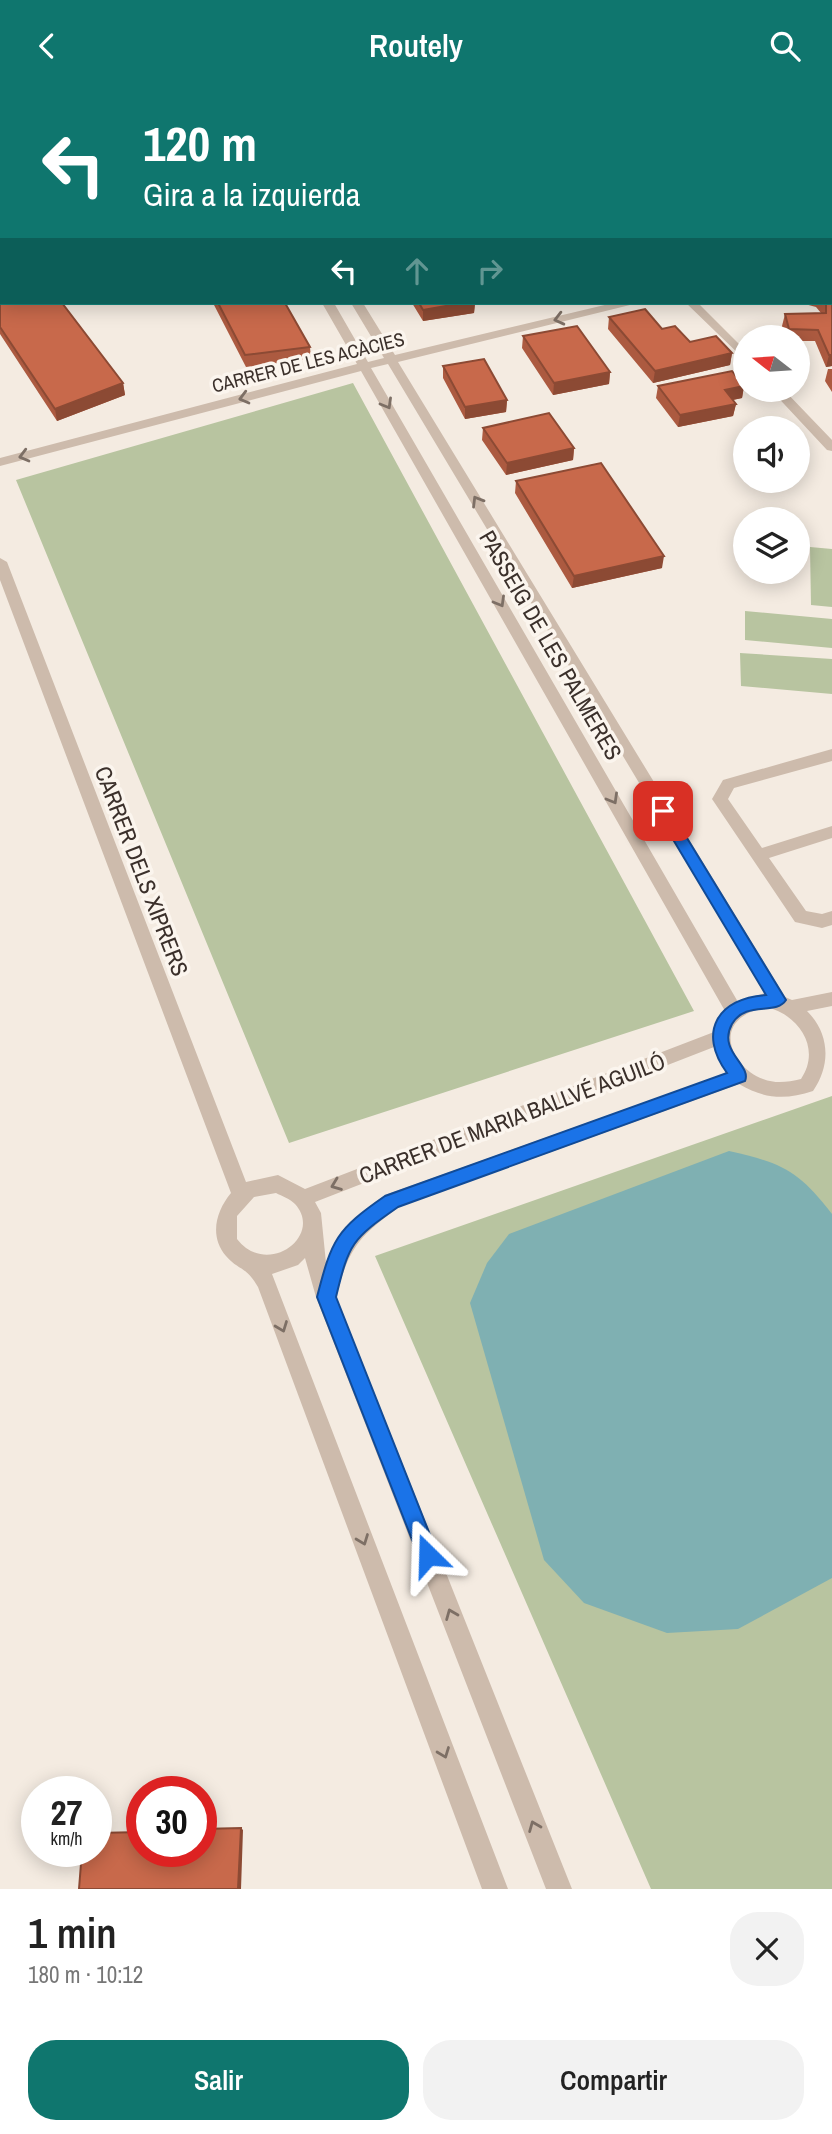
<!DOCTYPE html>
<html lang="es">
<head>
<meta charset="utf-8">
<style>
	:root { --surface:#fff; --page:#f2f2f2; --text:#222; --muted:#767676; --accent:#0f766e }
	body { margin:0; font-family:"Archivo Narrow",sans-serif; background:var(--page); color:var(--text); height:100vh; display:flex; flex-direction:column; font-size:26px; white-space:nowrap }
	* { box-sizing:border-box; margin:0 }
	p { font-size:23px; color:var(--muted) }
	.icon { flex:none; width:38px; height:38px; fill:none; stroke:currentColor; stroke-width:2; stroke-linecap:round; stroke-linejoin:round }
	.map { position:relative; height:1798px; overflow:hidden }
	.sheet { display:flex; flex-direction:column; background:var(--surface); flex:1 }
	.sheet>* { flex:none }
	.top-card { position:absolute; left:0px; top:0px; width:833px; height:214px; box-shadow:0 4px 18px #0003; background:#0f766e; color:#fff; overflow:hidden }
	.needle { width:46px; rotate:287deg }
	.buttons { position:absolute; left:733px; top:234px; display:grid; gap:14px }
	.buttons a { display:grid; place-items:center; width:77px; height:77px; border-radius:50%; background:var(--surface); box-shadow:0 4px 18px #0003; font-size:35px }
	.speed { position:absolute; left:21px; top:1685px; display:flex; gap:14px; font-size:35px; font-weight:700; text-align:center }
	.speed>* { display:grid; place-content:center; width:91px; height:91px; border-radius:50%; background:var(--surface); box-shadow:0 4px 18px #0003; line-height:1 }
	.speed small { font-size:18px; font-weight:400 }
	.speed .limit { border:10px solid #d22; background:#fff; color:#111 }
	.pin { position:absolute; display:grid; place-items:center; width:60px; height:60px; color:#fff; margin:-30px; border-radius:14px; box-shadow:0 4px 10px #0006 }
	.me { position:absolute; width:77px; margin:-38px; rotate:338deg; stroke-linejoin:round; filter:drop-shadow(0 0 5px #0008) }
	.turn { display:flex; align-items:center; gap:24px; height:147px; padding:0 28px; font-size:32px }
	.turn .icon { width:91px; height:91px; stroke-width:2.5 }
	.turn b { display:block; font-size:49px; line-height:60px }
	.lanes { display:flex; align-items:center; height:66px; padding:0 28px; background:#0003; justify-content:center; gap:35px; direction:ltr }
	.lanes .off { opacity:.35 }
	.round { display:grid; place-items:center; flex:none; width:74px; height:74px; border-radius:28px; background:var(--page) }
	.summary { display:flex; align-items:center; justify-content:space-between; height:119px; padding:0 28px }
	h1 { font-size:42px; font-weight:600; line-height:52px }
	.button { display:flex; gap:14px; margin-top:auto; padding:14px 28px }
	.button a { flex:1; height:80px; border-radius:28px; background:var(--accent); color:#fff; font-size:28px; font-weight:600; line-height:80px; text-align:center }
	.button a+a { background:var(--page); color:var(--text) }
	header { display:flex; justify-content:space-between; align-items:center; height:91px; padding:0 28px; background:var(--accent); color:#fff; font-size:32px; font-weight:600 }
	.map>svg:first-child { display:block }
	.green { fill:#b8c4a0 }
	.water { fill:#7fb0b2 }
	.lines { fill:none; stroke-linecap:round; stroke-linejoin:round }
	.lane { fill:#cdbbac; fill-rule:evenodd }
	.street { fill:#cdbbac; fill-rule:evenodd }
	.wall { fill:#ac5a40 }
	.shaded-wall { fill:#8c4a34 }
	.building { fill:#c8694b; stroke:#8c4a34; stroke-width:2 }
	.oneway { stroke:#7d6f65 }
	.route { fill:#1a73e8; stroke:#114b97; stroke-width:2 }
	.labels { text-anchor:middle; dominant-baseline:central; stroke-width:7; stroke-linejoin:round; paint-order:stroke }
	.far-street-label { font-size:19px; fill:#3b302b; stroke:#fbf5ee }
	.street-label { font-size:23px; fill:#3b302b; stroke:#fbf5ee }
</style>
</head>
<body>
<header><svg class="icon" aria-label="back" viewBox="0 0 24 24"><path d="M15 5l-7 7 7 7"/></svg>Routely<svg class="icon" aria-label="search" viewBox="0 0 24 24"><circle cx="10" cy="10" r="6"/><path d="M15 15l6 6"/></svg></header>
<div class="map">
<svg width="832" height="1798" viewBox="0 0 832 1798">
	<rect width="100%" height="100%" fill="#f4ebe1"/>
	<path class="green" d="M 353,292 L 694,920 L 289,1052 L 16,389 Z
		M 810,456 L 832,458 L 832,516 L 811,514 Z
		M 745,520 L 832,528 L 832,557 L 745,549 Z
		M 740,562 L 832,568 L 832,603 L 741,595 Z
		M 832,1005 L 832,1798 L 651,1798 L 375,1165 Z"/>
	<path class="water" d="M 729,1060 C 782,1072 798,1079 832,1123 L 832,1487 L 738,1538 L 667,1542 L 584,1512 L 544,1469 L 470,1212 L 487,1172 L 509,1143 Z"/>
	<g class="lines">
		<path class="lane" d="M 832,658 L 832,670 L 734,697 L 728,708 L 762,757 L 832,735 L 832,747 L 769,767 L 806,820 L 822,823 L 832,820 L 832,834 L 822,837 L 795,831 L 712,708 L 723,689 Z"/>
		<path class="street" d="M 0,0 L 17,0 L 2,2 L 2,5 Z
			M 201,0 L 211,0 L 212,2 L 202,2 Z
			M 226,0 L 236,0 L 237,2 L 227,2 Z
			M 482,0 L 492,0 L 494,2 L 483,2 Z
			M 322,212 L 334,212 L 368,271 L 384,267 L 351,212 L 363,212 L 395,264 L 613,212 L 632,212 L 630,214 L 398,271 L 785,906 L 792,909 L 832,901 L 832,915 L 807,920 C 830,943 831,974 813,1000 C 786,1009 764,1008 739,993 L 399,1116 C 358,1146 349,1157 336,1206 L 572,1798 L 546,1798 L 316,1206 L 305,1167 L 298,1174 L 272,1183 L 508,1798 L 482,1798 L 258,1196 C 245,1174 239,1180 226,1165 C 209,1145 216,1120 231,1102 L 0,489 L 0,467 L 7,471 L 246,1091 L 278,1084 L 305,1098 L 714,941 L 718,928 L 725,920 L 361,280 L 0,375 L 0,367 L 357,273 ZM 388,273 L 765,902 L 738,911 L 371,277 ZM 766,916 C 798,923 822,957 801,988 C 788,991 776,993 763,988 C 737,979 715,942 745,924 C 750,920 760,918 766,916 ZM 714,956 L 727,982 L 385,1104 C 358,1123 339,1140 326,1172 L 321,1122 L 315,1111 ZM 276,1102 C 282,1105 290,1108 295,1113 C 324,1145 267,1187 237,1148 L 237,1125 L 254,1106 Z
			M 686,212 L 698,212 L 746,260 L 746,270 Z
			M 771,299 L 784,299 L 832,349 L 832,360 L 827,359 Z"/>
	</g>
	<path class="wall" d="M 254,0 L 343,0 L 334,2 L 255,2 Z
		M 0,130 L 123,292 L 125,304 L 57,330 L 0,243 Z
		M 213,212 L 285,212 L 310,256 L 311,268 L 246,276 Z
		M 412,212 L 475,212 L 474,222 L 423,230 Z
		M 801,212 L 831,212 L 832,275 L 826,276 L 815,250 L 798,250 L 798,247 L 785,247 L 782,235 L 785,223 L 821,222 L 816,216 Z
		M 609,226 L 662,238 L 690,251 L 732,262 L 730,274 L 653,292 L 608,238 Z
		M 523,245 L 610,281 L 609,293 L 553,304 L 522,257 Z
		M 443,275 L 507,309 L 506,321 L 465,328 L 443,287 Z
		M 828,278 L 832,278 L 832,301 L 825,290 Z
		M 658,295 L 744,295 L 742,307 L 733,309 L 736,313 L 733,325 L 678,336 L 656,307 Z
		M 483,337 L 574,357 L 573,369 L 506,384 L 482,349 Z
		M 516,390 L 662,477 L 572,497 L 515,402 Z"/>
	<path class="shaded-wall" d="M 157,0 L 172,0 L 172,2 L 148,2 Z
		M 261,0 L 286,0 L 286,2 L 261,2 Z
		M 291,0 L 343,0 L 334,2 L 291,2 Z
		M 573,0 L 601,0 L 593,2 L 573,2 Z
		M 0,31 L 2,31 L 2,43 L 0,43 Z
		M 463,212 L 475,212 L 474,222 L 423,230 L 423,219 Z
		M 732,262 L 730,274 L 653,292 L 655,280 Z
		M 829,264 L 832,264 L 832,275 L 826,276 Z
		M 610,281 L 609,293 L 553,304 L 554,292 Z
		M 123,292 L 125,304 L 57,330 L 55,318 Z
		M 744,295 L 742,307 L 722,311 L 725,299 Z
		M 507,309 L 506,321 L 465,328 L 465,316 Z
		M 736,313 L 733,325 L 678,336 L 680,324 Z
		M 574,357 L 573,369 L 506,384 L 507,372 Z
		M 664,465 L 662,477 L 572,497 L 574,485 Z
		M 241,1737 L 243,1739 L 241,1798 L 238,1798 Z"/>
	<path class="building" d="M 41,0 L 157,0 L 148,2 L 32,2 Z
		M 397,0 L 457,0 L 459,2 L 390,2 Z
		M 597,0 L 631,0 L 633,2 L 591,2 Z
		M 0,8 L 2,8 L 2,31 L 0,31 Z
		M 0,130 L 2,132 L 2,212 L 62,212 L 123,292 L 55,318 L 0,236 Z
		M 832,187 L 832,264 L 829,264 L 818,239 L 789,238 L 785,223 L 826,222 L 826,214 L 825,212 L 831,212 Z
		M 218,212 L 285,212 L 310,256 L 245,264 Z
		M 419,212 L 463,212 L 423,219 Z
		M 645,218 L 662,238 L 675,235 L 690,251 L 716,245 L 732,262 L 655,280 L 609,226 Z
		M 577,235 L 610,281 L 554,292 L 523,245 Z
		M 484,268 L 507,309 L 465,316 L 443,275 Z
		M 732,280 L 744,295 L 725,299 L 736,313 L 680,324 L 658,295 Z
		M 549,322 L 574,357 L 507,372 L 483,337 Z
		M 601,372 L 664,465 L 574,485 L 516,390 Z
		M 241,1737 L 238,1798 L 79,1798 L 82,1760 L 96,1760 L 96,1742 L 142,1741 L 142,1760 L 201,1760 L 201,1738 Z"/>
	<defs><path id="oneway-chevron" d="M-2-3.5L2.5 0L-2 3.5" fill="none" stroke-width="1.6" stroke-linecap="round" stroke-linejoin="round" transform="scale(1.75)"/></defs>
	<g class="oneway">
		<use href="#oneway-chevron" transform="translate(559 228) rotate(166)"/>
		<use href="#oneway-chevron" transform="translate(244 307) rotate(165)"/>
		<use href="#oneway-chevron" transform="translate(387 313) rotate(60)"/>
		<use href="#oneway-chevron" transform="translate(24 365) rotate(165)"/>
		<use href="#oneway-chevron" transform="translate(477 410) rotate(-121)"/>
		<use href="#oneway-chevron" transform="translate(500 511) rotate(60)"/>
		<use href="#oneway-chevron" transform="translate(613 708) rotate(60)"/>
		<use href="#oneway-chevron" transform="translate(336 1094) rotate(159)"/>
		<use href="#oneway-chevron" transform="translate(282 1236) rotate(69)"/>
		<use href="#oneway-chevron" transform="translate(363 1449) rotate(69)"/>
		<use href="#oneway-chevron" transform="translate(451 1523) rotate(-112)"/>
		<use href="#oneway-chevron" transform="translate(444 1662) rotate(69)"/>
		<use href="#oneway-chevron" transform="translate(534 1735) rotate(-112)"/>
	</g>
	<path class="route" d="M 663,714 L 668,716 L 786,909 C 776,925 746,909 732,933 C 717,960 752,974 745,990 L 398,1116 C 352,1148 349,1152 336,1206 L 438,1464 L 435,1471 L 428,1474 L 420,1471 L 418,1464 L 317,1206 C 332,1148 336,1139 385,1105 L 727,982 C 697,941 718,907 766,904 L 656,720 Z"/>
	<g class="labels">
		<g class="far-street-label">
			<text transform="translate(308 271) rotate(-14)">CARRER DE LES ACÀCIES</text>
		</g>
		<g class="street-label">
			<text transform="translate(551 554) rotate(60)">PASSEIG DE LES PALMERES</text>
			<text transform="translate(142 780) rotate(69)">CARRER DELS XIPRERS</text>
			<text transform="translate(512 1027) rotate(-21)">CARRER DE MARIA BALLVÉ AGUILÓ</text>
		</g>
	</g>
</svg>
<div class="buttons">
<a><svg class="needle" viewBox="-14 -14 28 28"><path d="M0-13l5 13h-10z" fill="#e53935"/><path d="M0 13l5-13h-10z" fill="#767676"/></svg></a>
<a><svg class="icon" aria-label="sound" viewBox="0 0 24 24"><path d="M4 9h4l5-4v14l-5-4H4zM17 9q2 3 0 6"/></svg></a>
<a><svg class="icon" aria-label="layers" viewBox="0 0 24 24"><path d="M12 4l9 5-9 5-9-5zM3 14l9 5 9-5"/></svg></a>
</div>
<div class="speed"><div>27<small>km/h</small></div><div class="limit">30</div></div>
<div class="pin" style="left:663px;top:720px;background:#d93025"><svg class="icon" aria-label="arrive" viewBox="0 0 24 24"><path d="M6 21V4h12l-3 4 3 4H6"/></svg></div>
<svg class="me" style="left:428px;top:1464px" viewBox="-20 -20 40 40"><path d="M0-17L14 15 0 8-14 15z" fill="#1a73e8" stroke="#fff" stroke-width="4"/></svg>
<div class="top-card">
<div class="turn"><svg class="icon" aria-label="left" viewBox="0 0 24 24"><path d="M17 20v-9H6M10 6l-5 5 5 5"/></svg><div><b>120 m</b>Gira a la izquierda</div></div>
<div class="lanes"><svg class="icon" aria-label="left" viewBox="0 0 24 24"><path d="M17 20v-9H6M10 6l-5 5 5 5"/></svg><svg class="icon off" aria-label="ahead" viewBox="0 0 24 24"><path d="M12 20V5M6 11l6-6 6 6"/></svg><svg class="icon off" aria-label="right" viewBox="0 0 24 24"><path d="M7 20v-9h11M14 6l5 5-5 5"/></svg></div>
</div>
</div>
<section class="sheet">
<div class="summary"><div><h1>1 min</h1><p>180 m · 10:12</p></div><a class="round"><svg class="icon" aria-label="close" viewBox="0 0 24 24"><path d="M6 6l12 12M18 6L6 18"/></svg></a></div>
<div class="button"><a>Salir</a><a>Compartir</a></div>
</section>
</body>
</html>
